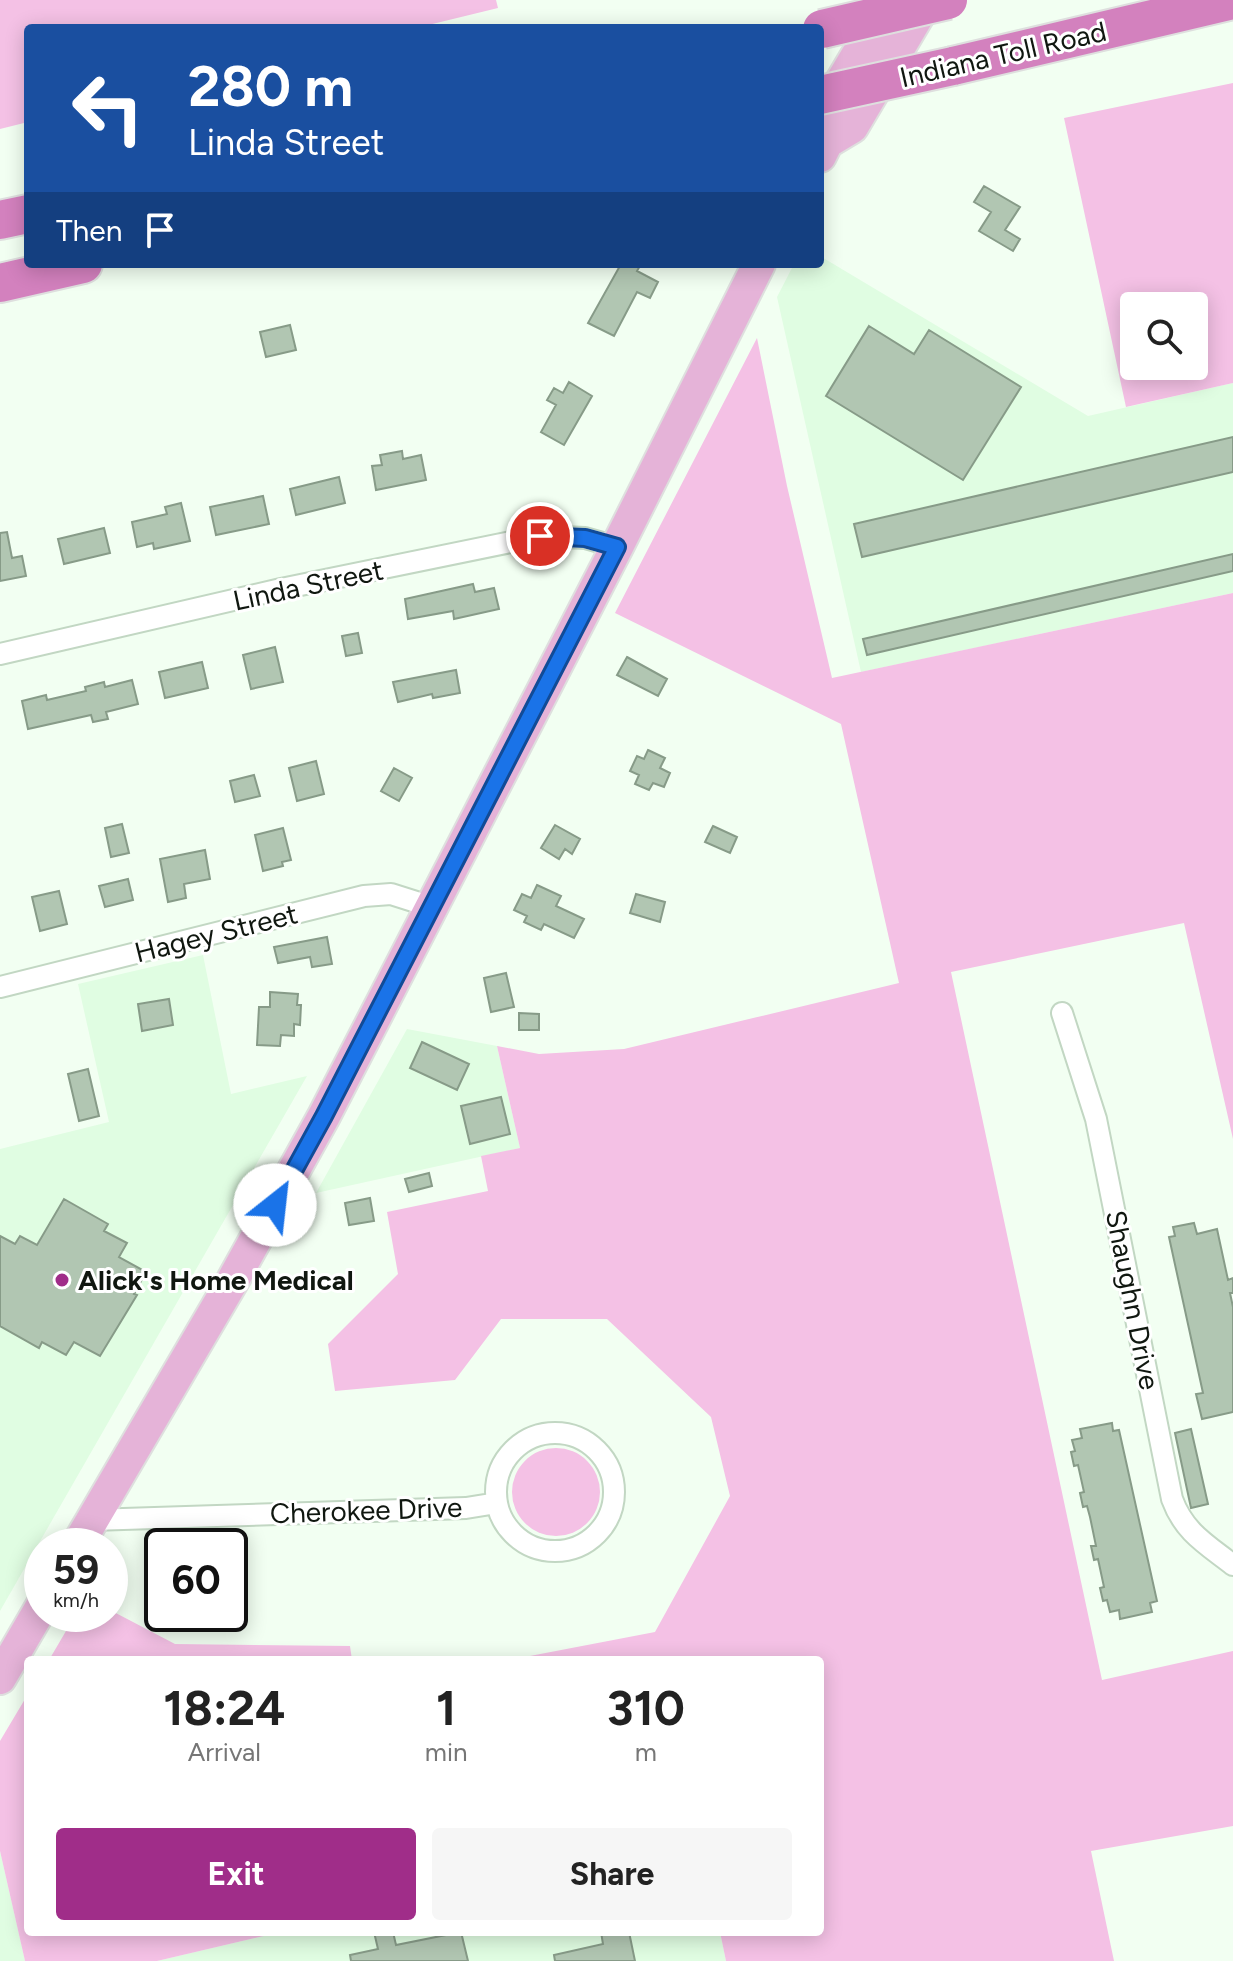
<!DOCTYPE html>
<html lang="en">
<head>
<meta charset="utf-8">
<style>
	:root { --surface:#fff; --page:#f6f6f6; --text:#222; --muted:#767676; --accent:#a02d89 }
	body { margin:0; font-family:Figtree,sans-serif; background:var(--page); color:var(--text); height:100vh; display:flex; flex-direction:column; font-size:30px; white-space:nowrap }
	* { box-sizing:border-box; margin:0 }
	p { font-size:26px; color:var(--muted) }
	.icon { flex:none; width:44px; height:44px; fill:none; stroke:currentColor; stroke-width:2; stroke-linecap:round; stroke-linejoin:round }
	.map { position:relative; flex:1; overflow:hidden }
	.panel { position:absolute; left:24px; top:1656px; width:800px; height:280px; display:flex; flex-direction:column; background:var(--surface); border-radius:8px; box-shadow:0 4px 20px #0003 }
	.panel>* { flex:none }
	.top-card { position:absolute; left:24px; top:24px; width:800px; height:244px; border-radius:8px; box-shadow:0 4px 20px #0003; background:#1a4fa0; color:#fff; overflow:hidden }
	.tools { position:absolute; left:1120px; top:292px; display:grid; gap:16px }
	.tools a { display:grid; place-items:center; width:88px; height:88px; border-radius:8px; background:var(--surface); box-shadow:0 4px 20px #0003; font-size:40px }
	.speed { position:absolute; left:24px; top:1528px; display:flex; gap:16px; font-size:40px; font-weight:700; text-align:center }
	.speed>* { display:grid; place-content:center; width:104px; height:104px; border-radius:50%; background:var(--surface); box-shadow:0 4px 20px #0003; line-height:1 }
	.speed small { font-size:20px; font-weight:400 }
	.speed .limit { border:4px solid #111; border-radius:12px; background:#fff; color:#111 }
	.pin { position:absolute; display:grid; place-items:center; width:68px; height:68px; color:#fff; margin:-34px; border:4px solid #fff; border-radius:50%; box-shadow:0 2px 8px #0007 }
	.me { position:absolute; width:88px; margin:-44px; rotate:29deg; stroke-linejoin:round; filter:drop-shadow(0 0 6px #0008) }
	.turn { display:flex; align-items:center; gap:28px; height:168px; padding:0 32px; font-size:36px }
	.turn .icon { width:104px; height:104px; stroke-width:2.5 }
	.turn b { display:block; font-size:56px; line-height:68px }
	.then { display:flex; align-items:center; height:76px; padding:0 32px; background:#0003; gap:16px; font-size:30px }
	.eta { display:flex; justify-content:space-evenly; align-items:center; height:136px; text-align:center }
	.eta b { font-size:48px; font-weight:700; line-height:56px }
	.primary-button { display:flex; gap:16px; margin-top:auto; padding:16px 32px }
	.primary-button a { flex:1; height:92px; border-radius:8px; background:var(--accent); color:#fff; font-size:32px; font-weight:700; line-height:92px; text-align:center }
	.primary-button a+a { background:var(--page); color:var(--text) }
	.map>svg:first-child { display:block }
	.built { fill:#e0fde2 }
	.green { fill:#f4c1e5; fill-rule:evenodd }
	.building { fill:#b1c6b2; stroke:#879b88; stroke-width:2 }
	.lines { fill:none; stroke-linecap:round; stroke-linejoin:round }
	.minor-casing { stroke:#c2d7c3; stroke-width:24 }
	.primary-casing { stroke:#dedfde; stroke-width:36 }
	.motorway-casing { stroke:#dedfde; stroke-width:42 }
	.minor { stroke:#fff; stroke-width:20 }
	.primary { stroke:#e5b3d8; stroke-width:32 }
	.motorway { stroke:#d381be; stroke-width:38 }
	.motorway-bridge-casing { stroke:#dedfde; stroke-width:42; stroke-linecap:butt }
	.motorway-bridge { stroke:#d381be; stroke-width:38 }
	.route-casing { stroke:#114b97; stroke-width:20 }
	.route { stroke:#1a73e8; stroke-width:14 }
	.poi-dot { fill:#a02d89; stroke:#fff; stroke-width:3 }
	.labels { text-anchor:middle; dominant-baseline:central; stroke-width:6; stroke-linejoin:round; paint-order:stroke }
	.street-label { font-size:28px; fill:#101710; stroke:#fff }
	.poi-label { font-size:28px; font-weight:bold; fill:#101710; stroke:#fff; text-anchor:start }
</style>
</head>
<body>
<div class="map">
<svg width="1233" height="1961" viewBox="0 0 1233 1961">
	<rect width="100%" height="100%" fill="#f2fff2"/>
	<path class="built" d="M 820,256 L 1088,416 L 1233,383 L 1233,593 L 861,672 L 777,297 L 794,264 L 820,264 Z
		M 203,955 L 231,1094 L 307,1076 L 0,1611 L 0,1149 L 109,1122 L 78,984 Z
		M 407,1029 L 497,1046 L 520,1148 L 316,1193 Z
		M 0,1851 L 25,1961 L 0,1961 Z
		M 281,1932 L 720,1932 L 726,1961 L 157,1961 Z"/>
	<path class="green" d="M 0,0 L 496,0 L 498,8 L 416,28 L 28,28 L 28,122 L 0,129 Z
		M 1233,83 L 1233,383 L 1126,407 L 1064,118 ZM 1134,306 L 1194,306 L 1194,366 L 1134,366 Z
		M 757,338 L 787,486 L 832,678 L 1233,593 L 1233,1139 L 1184,923 L 951,972 L 1102,1680 L 1233,1651 L 1233,1826 L 1091,1851 L 1114,1961 L 726,1961 L 720,1932 L 820,1932 L 820,1660 L 509,1660 L 655,1632 L 730,1496 L 711,1417 L 607,1319 L 501,1319 L 455,1380 L 335,1391 L 328,1344 L 398,1274 L 387,1212 L 488,1191 L 481,1156 L 520,1148 L 497,1046 L 539,1054 L 624,1049 L 899,983 L 841,724 L 615,613 Z
		M512 1492a44 44 0 1 1 88 0a44 44 0 1 1-88 0Z
		M 110,1610 L 175,1644 L 350,1646 L 352,1660 L 49,1660 L 76,1614 L 110,1614 Z
		M 28,1694 L 28,1932 L 281,1932 L 157,1961 L 25,1961 L 0,1851 L 0,1741 Z"/>
	<path class="building" d="M 984,186 L 1020,207 L 1005,230 L 1020,239 L 1013,251 L 979,231 L 991,212 L 974,202 Z
		M 621,264 L 641,264 L 637,271 L 658,282 L 650,298 L 637,292 L 614,336 L 588,323 Z
		M 290,325 L 296,350 L 266,357 L 260,332 Z
		M 869,326 L 914,354 L 929,330 L 1021,387 L 963,480 L 826,396 Z
		M 569,382 L 592,396 L 564,445 L 541,432 L 556,405 L 547,400 L 554,388 L 563,393 Z
		M 1233,437 L 1233,472 L 862,557 L 854,524 Z
		M 402,451 L 403,459 L 421,455 L 426,480 L 376,490 L 372,466 L 382,465 L 380,455 Z
		M 339,477 L 345,503 L 296,515 L 290,489 Z
		M 263,496 L 269,524 L 216,535 L 210,507 Z
		M 181,503 L 190,541 L 154,549 L 153,543 L 137,547 L 132,522 L 167,514 L 165,507 Z
		M 104,528 L 110,553 L 64,564 L 58,539 Z
		M 7,532 L 12,558 L 22,556 L 26,576 L 0,581 L 0,533 Z
		M 1233,554 L 1233,571 L 867,655 L 863,639 Z
		M 473,584 L 475,592 L 494,588 L 499,609 L 454,619 L 453,611 L 408,619 L 405,599 Z
		M 358,633 L 362,653 L 346,656 L 342,636 Z
		M 275,647 L 283,682 L 251,689 L 243,655 Z
		M 627,657 L 667,679 L 658,696 L 617,675 Z
		M 202,662 L 208,688 L 165,698 L 159,672 Z
		M 456,670 L 460,693 L 433,698 L 432,694 L 398,702 L 393,682 Z
		M 132,680 L 138,704 L 106,712 L 108,719 L 93,722 L 91,715 L 28,729 L 22,701 L 46,695 L 47,700 L 86,691 L 85,687 L 104,682 L 105,687 Z
		M 648,750 L 665,758 L 660,768 L 670,773 L 664,787 L 653,783 L 649,790 L 635,784 L 639,775 L 630,771 L 637,756 L 644,759 Z
		M 316,761 L 324,794 L 297,801 L 289,768 Z
		M 394,768 L 412,778 L 399,801 L 381,791 Z
		M 254,775 L 260,796 L 235,802 L 230,781 Z
		M 122,824 L 129,853 L 111,857 L 105,828 Z
		M 555,825 L 580,839 L 572,854 L 565,849 L 559,859 L 541,848 Z
		M 713,826 L 737,837 L 730,853 L 705,842 Z
		M 283,828 L 291,860 L 282,862 L 283,866 L 263,871 L 255,835 Z
		M 205,850 L 210,879 L 184,884 L 186,898 L 168,902 L 160,859 Z
		M 128,879 L 133,900 L 105,907 L 99,886 Z
		M 537,885 L 561,896 L 556,906 L 584,919 L 574,938 L 544,924 L 541,930 L 524,922 L 527,916 L 514,910 L 522,894 L 531,898 Z
		M 59,891 L 67,924 L 40,931 L 32,897 Z
		M 636,894 L 665,902 L 660,922 L 630,913 Z
		M 327,937 L 332,964 L 312,967 L 310,957 L 278,963 L 274,947 Z
		M 506,973 L 514,1007 L 491,1012 L 484,978 Z
		M 270,992 L 298,994 L 297,1005 L 301,1005 L 300,1025 L 294,1024 L 294,1036 L 281,1035 L 280,1046 L 257,1045 L 259,1007 L 270,1007 Z
		M 169,999 L 173,1025 L 142,1031 L 138,1004 Z
		M 519,1013 L 539,1014 L 539,1030 L 519,1030 Z
		M 422,1042 L 469,1064 L 457,1090 L 410,1068 Z
		M 88,1069 L 99,1116 L 79,1121 L 68,1074 Z
		M 501,1097 L 510,1134 L 470,1144 L 461,1106 Z
		M 429,1173 L 432,1186 L 409,1192 L 405,1179 Z
		M 370,1198 L 374,1221 L 349,1225 L 345,1203 Z
		M 64,1199 L 108,1224 L 104,1231 L 127,1243 L 119,1257 L 146,1272 L 134,1294 L 137,1295 L 100,1356 L 74,1342 L 66,1355 L 42,1342 L 39,1348 L 0,1326 L 0,1236 L 15,1244 L 20,1236 L 37,1245 Z
		M 1194,1223 L 1197,1234 L 1217,1229 L 1228,1280 L 1233,1278 L 1233,1293 L 1230,1293 L 1233,1307 L 1233,1412 L 1202,1419 L 1196,1394 L 1203,1393 L 1169,1237 L 1175,1236 L 1173,1227 Z
		M 1112,1423 L 1113,1431 L 1119,1430 L 1157,1601 L 1150,1603 L 1152,1612 L 1120,1619 L 1119,1610 L 1110,1612 L 1107,1600 L 1103,1601 L 1100,1588 L 1104,1587 L 1098,1559 L 1094,1560 L 1091,1546 L 1096,1546 L 1090,1517 L 1087,1506 L 1083,1507 L 1080,1493 L 1084,1492 L 1078,1465 L 1074,1466 L 1071,1452 L 1075,1451 L 1072,1440 L 1082,1438 L 1080,1429 Z
		M 1191,1429 L 1208,1504 L 1191,1508 L 1175,1433 Z
		M 374,1932 L 393,1932 L 396,1945 L 461,1932 L 468,1961 L 351,1961 L 350,1955 L 378,1949 Z
		M 601,1932 L 629,1932 L 635,1961 L 555,1961 L 554,1955 L 603,1944 Z"/>
	<g class="lines">
		<defs>
			<path id="minor" d="M 0,654 L 281,589 L 540,536 L 585,538 L 617,547
				M 0,987 L 364,896 L 391,894 L 432,907
				M 1062,1013 L 1096,1119 L 1172,1499 C 1184,1532 1206,1544 1233,1565
				M496 1492a59 59 0 1 1 118 0a59 59 0 1 1-118 0Z
				M 92,1520 L 466,1508 L 497,1503"/>
			<path id="primary" d="M 827,142 L 823,113 L 890,0
				M 820,156 L 827,142 L 852,127 L 927,0
				M 77,1546 L 233,1280 L 324,1116 L 617,547 L 759,264
				M 0,1678 L 42,1606"/>
			<path id="motorway" d="M 953,66 L 1233,0
				M 0,220 L 28,214
				M 0,283 L 83,264"/>
		</defs>
		<use href="#minor" class="minor-casing"/>
		<use href="#primary" class="primary-casing"/>
		<use href="#motorway" class="motorway-casing"/>
		<use href="#minor" class="minor"/>
		<use href="#primary" class="primary"/>
		<use href="#motorway" class="motorway"/>
		<defs>
			<path id="motorway-bridge" d="M 822,29 L 948,0
				M 820,95 L 953,66"/>
		</defs>
		<use href="#motorway-bridge" class="motorway-bridge-casing"/>
		<use href="#motorway-bridge" class="motorway-bridge"/>
	</g>
	<g class="lines">
		<defs>
			<path id="route" d="M 275,1205 L 324,1116 L 617,547 L 585,538 L 540,536"/>
		</defs>
		<use href="#route" class="route-casing"/>
		<use href="#route" class="route"/>
	</g>
	<circle class="poi-dot" cx="62" cy="1280" r="8"/>
	<g class="labels">
		<g class="street-label">
			<text transform="translate(1003 54) rotate(-13)">Indiana Toll Road</text>
			<text transform="translate(308 585) rotate(-12)">Linda Street</text>
			<text transform="translate(216 933) rotate(-14)">Hagey Street</text>
			<text transform="translate(1133 1300) rotate(79)">Shaughn Drive</text>
			<text transform="translate(366 1510) rotate(-2)">Cherokee Drive</text>
		</g>
		<g class="poi-label">
			<text x="78" y="1280">Alick's Home Medical</text>
		</g>
	</g>
</svg>
<div class="tools">
<a><svg class="icon" aria-label="search" viewBox="0 0 24 24"><circle cx="10" cy="10" r="6"/><path d="M15 15l6 6"/></svg></a>
</div>
<div class="speed"><div>59<small>km/h</small></div><div class="limit">60</div></div>
<div class="pin" style="left:540px;top:536px;background:#d93025"><svg class="icon" aria-label="arrive" viewBox="0 0 24 24"><path d="M6 21V4h12l-3 4 3 4H6"/></svg></div>
<svg class="me" style="left:275px;top:1205px" viewBox="-20 -20 40 40"><circle r="19" fill="#fff"/><path d="M0-13L10 11 0 6-10 11z" fill="#1a73e8"/></svg>
<div class="top-card">
<div class="turn"><svg class="icon" aria-label="left" viewBox="0 0 24 24"><path d="M17 20v-9H6M10 6l-5 5 5 5"/></svg><div><b>280 m</b>Linda Street</div></div>
<div class="then">Then<svg class="icon" aria-label="arrive" viewBox="0 0 24 24"><path d="M6 21V4h12l-3 4 3 4H6"/></svg></div>
</div>
<section class="panel">
<div class="eta">
<div><b>18:24</b><p>Arrival</p></div>
<div><b>1</b><p>min</p></div>
<div><b>310</b><p>m</p></div>
</div>
<div class="primary-button"><a>Exit</a><a>Share</a></div>
</section>
</div>
</body>
</html>
